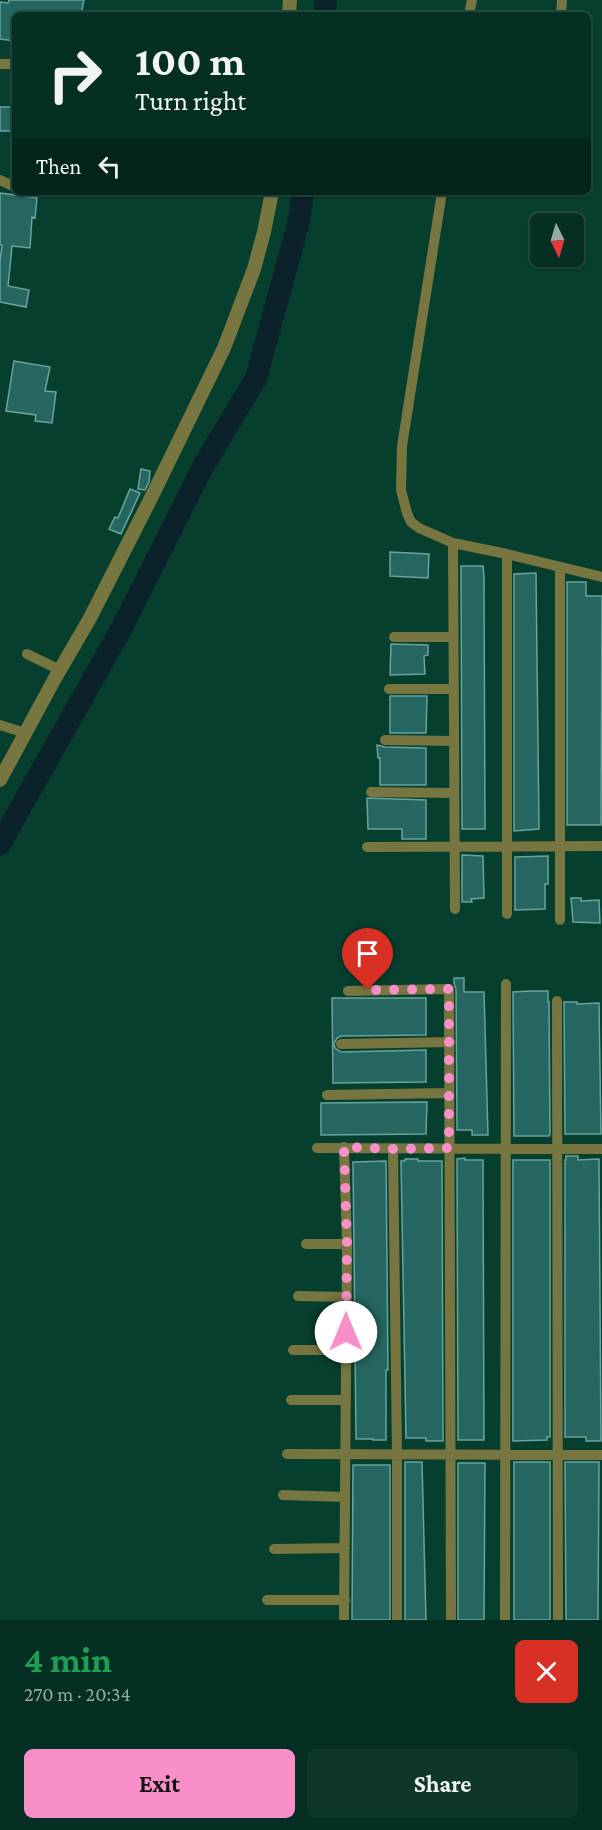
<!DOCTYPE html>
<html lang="en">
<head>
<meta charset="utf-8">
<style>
	:root { --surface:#052f22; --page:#0e372a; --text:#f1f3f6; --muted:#97a9a5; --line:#264a40; --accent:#f98fc9 }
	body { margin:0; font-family:"Crimson Pro",serif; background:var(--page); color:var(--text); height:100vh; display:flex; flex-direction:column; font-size:22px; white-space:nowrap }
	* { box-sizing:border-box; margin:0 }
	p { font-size:20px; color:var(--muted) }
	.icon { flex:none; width:33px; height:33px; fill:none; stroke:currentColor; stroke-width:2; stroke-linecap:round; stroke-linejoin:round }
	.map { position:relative; height:1620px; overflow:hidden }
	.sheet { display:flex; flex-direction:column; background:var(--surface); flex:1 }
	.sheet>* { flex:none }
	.guide { position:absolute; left:12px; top:12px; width:579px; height:183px; border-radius:9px; box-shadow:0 2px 4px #0004,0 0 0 2px var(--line); background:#052f22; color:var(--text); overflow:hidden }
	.needle { width:39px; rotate:175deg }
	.tools { position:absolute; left:530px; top:213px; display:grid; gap:12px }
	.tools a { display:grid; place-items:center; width:54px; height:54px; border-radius:9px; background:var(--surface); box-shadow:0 2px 4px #0004,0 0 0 2px var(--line); font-size:30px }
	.pin { position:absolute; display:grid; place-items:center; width:51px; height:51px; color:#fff; margin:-62px -26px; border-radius:50% 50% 50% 0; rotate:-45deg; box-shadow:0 0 6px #0007 }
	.pin .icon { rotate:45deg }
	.me { position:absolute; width:66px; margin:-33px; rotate:0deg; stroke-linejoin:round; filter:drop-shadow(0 0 4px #0008) }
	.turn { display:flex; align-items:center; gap:21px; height:126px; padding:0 24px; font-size:27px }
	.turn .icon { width:78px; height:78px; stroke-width:2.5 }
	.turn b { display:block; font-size:42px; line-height:51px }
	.then { display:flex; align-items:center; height:57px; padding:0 24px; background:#0003; gap:12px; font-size:22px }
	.round { display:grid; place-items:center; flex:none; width:63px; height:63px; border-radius:9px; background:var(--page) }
	.headline { display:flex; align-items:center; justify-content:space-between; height:102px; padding:0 24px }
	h1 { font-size:36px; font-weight:700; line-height:45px; color:#1e9e55 }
	.button { display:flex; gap:12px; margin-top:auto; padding:12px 24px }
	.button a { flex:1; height:69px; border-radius:9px; background:var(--accent); color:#111; font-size:24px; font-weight:700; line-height:69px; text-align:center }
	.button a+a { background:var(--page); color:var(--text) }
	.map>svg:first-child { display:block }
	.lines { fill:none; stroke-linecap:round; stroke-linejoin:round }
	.river { stroke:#0c222b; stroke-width:22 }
	.building { fill:#256660; stroke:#69a49e; stroke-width:1.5 }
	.minor { stroke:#777640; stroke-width:10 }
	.tertiary { stroke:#777640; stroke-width:14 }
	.route { stroke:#f98fc9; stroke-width:10; stroke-dasharray:0 18 }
</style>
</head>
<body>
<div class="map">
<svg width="602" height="1620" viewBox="0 0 602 1620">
	<rect width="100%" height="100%" fill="#073f2e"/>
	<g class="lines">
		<path class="river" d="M 324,15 L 326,0
			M 0,844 L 119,633 L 204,465 L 256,378 L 299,221 L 303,192"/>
	</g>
	<path class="building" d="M 9,0 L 84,0 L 81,15 L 62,15 L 41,11 L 40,15 L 15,15 L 15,41 L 0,39 L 0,2 L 8,3 Z
		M 0,107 L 15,107 L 15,131 L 0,131 Z
		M 0,193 L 37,198 L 35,218 L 32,217 L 30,248 L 12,246 L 8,286 L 29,290 L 26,307 L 0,302 L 0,262 L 2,245 L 0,245 Z
		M 14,361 L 50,367 L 45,391 L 56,392 L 52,423 L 35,421 L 36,415 L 6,411 Z
		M 141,469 L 150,471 L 149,482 L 145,490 L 138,489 Z
		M 130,489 L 140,493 L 121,534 L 109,529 L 115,517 L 118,518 Z
		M 390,552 L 429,554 L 428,578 L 390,576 Z
		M 461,566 L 483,566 L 484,576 L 485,829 L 462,829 Z
		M 536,573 L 539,829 L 514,831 L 514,574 Z
		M 567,582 L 586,582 L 586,596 L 602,596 L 601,825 L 567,825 Z
		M 391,644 L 428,645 L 428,655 L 424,656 L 425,674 L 390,675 Z
		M 390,696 L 427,696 L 426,733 L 390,733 Z
		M 377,745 L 385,747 L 426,748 L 426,785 L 380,785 L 380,758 L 378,758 Z
		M 367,798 L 426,800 L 426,839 L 402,839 L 402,829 L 368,829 Z
		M 462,855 L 483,856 L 484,898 L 471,899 L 472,902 L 462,902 Z
		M 548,856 L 548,884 L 545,884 L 545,909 L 515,910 L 515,857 Z
		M 571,898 L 581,898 L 581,901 L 599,900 L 600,923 L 573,922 Z
		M 454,978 L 464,978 L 464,992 L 484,992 L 488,1135 L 472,1135 L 472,1130 L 457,1130 L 456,989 L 454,983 Z
		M 531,991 L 548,991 L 548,1002 L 549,1002 L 550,1134 L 549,1136 L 514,1136 L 513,992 Z
		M 332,998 L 426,998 L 426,1035 L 341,1036 L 337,1038 L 334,1044 L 335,1048 L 341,1052 L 426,1050 L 426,1082 L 333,1083 Z
		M 564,1002 L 577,1002 L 577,1004 L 599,1003 L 601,1134 L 565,1134 Z
		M 427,1102 L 426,1134 L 321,1135 L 321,1103 Z
		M 566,1156 L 578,1156 L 578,1160 L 599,1159 L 601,1441 L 586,1441 L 586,1437 L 565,1437 L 565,1160 L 566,1160 Z
		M 465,1158 L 465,1160 L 483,1160 L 484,1440 L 458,1440 L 457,1159 Z
		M 405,1159 L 418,1159 L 418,1161 L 442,1161 L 443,1441 L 426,1441 L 426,1438 L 406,1438 L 401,1161 L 405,1161 Z
		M 513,1160 L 550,1160 L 550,1437 L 547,1437 L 547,1440 L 513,1441 Z
		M 386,1161 L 388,1370 L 386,1370 L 386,1440 L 373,1440 L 373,1439 L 356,1439 L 353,1162 Z
		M 405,1462 L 422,1462 L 426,1620 L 405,1620 Z
		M 514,1462 L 550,1462 L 550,1620 L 514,1620 Z
		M 565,1462 L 599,1462 L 598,1620 L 566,1620 Z
		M 458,1463 L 485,1463 L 484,1620 L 458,1620 Z
		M 353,1465 L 390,1465 L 390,1620 L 352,1620 Z"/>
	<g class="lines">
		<path class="minor" d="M 469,15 L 472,0
			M 561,15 L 562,0
			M 0,64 L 15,64
			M 0,180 L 15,187
			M 442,192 L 402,446 L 401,490 L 407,513 L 411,522 L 419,528 L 453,543 L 507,554 L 602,577
			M 453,543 L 455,909
			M 507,554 L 507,914
			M 394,637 L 453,637
			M 27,654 L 60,670
			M 389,689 L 454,689
			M 0,725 L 25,733
			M 385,740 L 454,741
			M 371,792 L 454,793
			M 367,847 L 602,846
			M 560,920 L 560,568
			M 348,991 L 449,989 L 451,1620
			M 557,1001 L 558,1620
			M 341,1044 L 450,1042
			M 327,1095 L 448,1093
			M 344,1147 L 347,1244 L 344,1620
			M 317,1148 L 602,1149
			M 393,1149 L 397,1454 L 397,1620
			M 306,1244 L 347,1244
			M 298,1296 L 347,1297
			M 293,1350 L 346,1350
			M 291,1400 L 346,1400
			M 287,1454 L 602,1455
			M 283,1495 L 345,1497
			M 274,1549 L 345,1548
			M 267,1600 L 345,1600
			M 505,1620 L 506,984"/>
		<path class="tertiary" d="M 289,15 L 290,0
			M 0,780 L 54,680 L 90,618 L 151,498 L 224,348 L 254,269 L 264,232 L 272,192"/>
	</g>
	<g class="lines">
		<path class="route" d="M 346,1332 L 347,1244 L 344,1147 L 393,1149 L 449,1148 L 449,989 L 368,990"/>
	</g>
</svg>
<div class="tools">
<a><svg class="needle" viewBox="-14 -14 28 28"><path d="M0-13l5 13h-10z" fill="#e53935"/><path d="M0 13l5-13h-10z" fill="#97a9a5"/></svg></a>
</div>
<div class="pin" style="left:368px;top:990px;background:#d93025"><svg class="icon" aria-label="arrive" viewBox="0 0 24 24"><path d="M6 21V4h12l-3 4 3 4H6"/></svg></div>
<svg class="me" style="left:346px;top:1332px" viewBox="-20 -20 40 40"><circle r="19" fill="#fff"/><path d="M0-13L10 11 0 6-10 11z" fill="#f98fc9"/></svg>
<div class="guide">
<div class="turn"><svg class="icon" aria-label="right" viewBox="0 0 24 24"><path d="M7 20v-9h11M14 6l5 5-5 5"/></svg><div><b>100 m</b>Turn right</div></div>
<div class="then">Then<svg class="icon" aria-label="left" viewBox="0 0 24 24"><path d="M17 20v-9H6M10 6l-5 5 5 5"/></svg></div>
</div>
</div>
<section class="sheet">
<div class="headline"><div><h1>4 min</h1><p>270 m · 20:34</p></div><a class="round" style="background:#d93025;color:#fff"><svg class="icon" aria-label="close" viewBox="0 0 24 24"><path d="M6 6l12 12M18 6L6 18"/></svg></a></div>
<div class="button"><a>Exit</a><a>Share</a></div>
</section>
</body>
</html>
